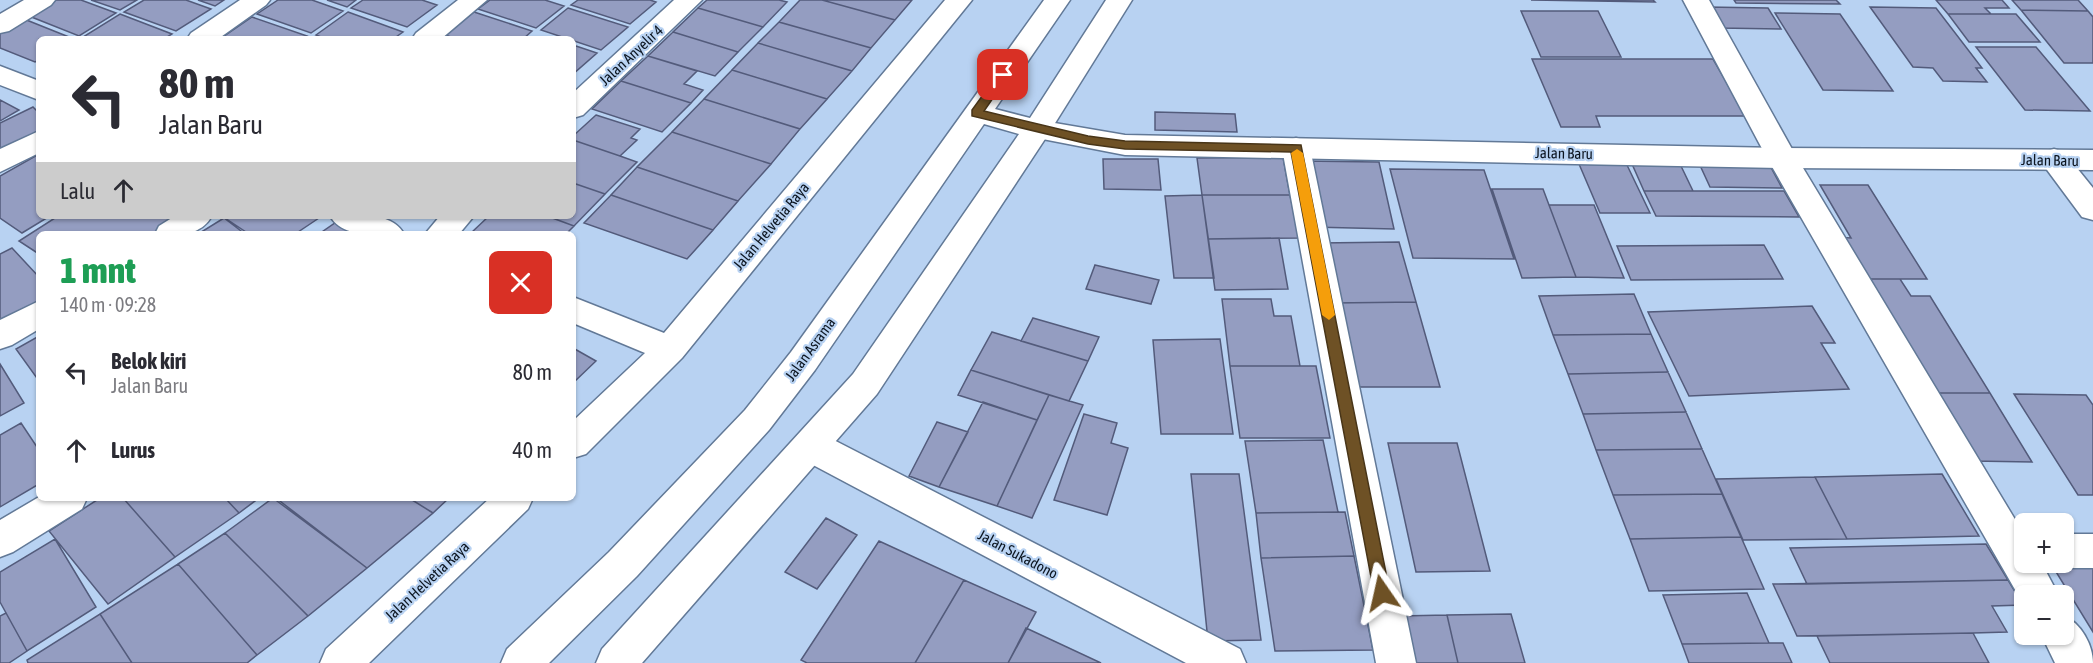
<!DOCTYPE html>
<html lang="id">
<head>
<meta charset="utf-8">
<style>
	:root { --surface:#fff; --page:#f7f7f7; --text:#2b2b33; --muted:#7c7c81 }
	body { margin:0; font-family:"Asap Condensed",sans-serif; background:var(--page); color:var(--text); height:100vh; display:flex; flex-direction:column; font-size:22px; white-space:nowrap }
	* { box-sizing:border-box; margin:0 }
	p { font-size:20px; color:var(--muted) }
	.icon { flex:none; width:33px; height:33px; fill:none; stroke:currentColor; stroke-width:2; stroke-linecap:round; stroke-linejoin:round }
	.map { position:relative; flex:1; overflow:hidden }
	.drawer { position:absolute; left:36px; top:231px; width:540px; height:270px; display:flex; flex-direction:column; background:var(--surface); border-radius:9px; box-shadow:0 2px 4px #0004 }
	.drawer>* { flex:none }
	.banner { position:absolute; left:36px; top:36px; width:540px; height:183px; border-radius:9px; box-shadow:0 2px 4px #0004; background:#fff; color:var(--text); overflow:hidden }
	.tools { position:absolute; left:2014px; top:513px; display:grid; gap:12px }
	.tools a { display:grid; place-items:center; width:60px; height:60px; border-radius:9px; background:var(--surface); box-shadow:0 2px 4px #0004; font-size:30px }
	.pin { position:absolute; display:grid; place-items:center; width:51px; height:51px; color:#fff; margin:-26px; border-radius:12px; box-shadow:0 3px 9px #0006 }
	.me { position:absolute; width:66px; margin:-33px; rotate:349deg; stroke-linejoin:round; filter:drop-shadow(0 0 4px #0008) }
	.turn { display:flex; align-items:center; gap:21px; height:126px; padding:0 24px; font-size:27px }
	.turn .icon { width:78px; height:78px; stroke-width:2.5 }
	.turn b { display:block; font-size:42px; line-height:51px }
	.then { display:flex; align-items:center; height:57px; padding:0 24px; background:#0003; gap:12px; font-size:22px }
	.round { display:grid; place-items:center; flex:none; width:63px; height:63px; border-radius:9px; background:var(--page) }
	.head { display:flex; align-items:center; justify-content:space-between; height:102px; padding:0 24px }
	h1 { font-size:36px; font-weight:800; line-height:45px; color:#1e9e55 }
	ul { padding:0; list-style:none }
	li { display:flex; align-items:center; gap:18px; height:78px; padding:0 24px }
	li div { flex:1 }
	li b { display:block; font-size:22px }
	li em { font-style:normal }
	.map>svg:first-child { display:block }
	.building { fill:#949dc1; stroke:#535b7b; stroke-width:1.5 }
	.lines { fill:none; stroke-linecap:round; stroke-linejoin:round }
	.minor-casing { stroke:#627997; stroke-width:3 }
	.tertiary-casing { stroke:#627997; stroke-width:3 }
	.trunk-casing { stroke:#627997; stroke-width:3 }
	.minor { fill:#fff; fill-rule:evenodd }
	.tertiary { fill:#fff; fill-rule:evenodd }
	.trunk { fill:#fff; fill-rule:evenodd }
	.route { fill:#6e5125; stroke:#483518; stroke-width:1.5 }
	.slow { fill:#f59e0b }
	.labels { text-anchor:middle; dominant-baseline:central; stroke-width:4.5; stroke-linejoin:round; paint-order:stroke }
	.street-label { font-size:15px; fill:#0c1520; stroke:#b8d2f2 }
</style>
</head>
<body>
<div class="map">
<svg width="2093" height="663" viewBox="0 0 2093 663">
	<rect width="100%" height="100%" fill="#b8d2f2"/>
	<path class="building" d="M 56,0 L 81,0 L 116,13 L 79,36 L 29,16 Z
		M 91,0 L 137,0 L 120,10 Z
		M 144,0 L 186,0 L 211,9 L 176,31 L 124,12 Z
		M 198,0 L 224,0 L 215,6 Z
		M 278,0 L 312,0 L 343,11 L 311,33 L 257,14 Z
		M 327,0 L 356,0 L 347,7 Z
		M 363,0 L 422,0 L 437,5 L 407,27 L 351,8 Z
		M 490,0 L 545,0 L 564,6 L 536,28 L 478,9 Z
		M 578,0 L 650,0 L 656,2 L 630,24 L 571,5 Z
		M 707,0 L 779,0 L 787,2 L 763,27 L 698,8 Z
		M 800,0 L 822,0 L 895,20 L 871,48 L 779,22 Z
		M 822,0 L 912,0 L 895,20 Z
		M 1531,0 L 1653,0 L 1655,2 Z
		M 1734,0 L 1836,0 L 1840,4 L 1736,3 Z
		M 1936,0 L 2002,0 L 2009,8 L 1985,8 L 1991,14 L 1948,14 Z
		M 2012,0 L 2078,0 L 2088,11 L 2021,10 Z
		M 1706,7 L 1768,8 L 1781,29 L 1719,28 Z
		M 1870,7 L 1936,8 L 1982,68 L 1976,68 L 1987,82 L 1943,81 L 1933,68 L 1913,67 Z
		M 568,8 L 628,27 L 601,50 L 541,30 Z
		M 698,8 L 763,27 L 738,52 L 673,32 Z
		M 2021,10 L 2088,11 L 2093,17 L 2093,63 L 2064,63 Z
		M 1521,11 L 1598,11 L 1621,57 L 1541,57 Z
		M 348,12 L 403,32 L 393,39 L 326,39 L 316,35 Z
		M 474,12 L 532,31 L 523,39 L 457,39 L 445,35 Z
		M 1775,13 L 1840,14 L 1893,91 L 1823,90 Z
		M 120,14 L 172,34 L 164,39 L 83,37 Z
		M 1948,14 L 2016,14 L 2040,42 L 1969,42 Z
		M 252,17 L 307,36 L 303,39 L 220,39 Z
		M 24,19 L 74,39 L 39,39 L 39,60 L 35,62 L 0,48 L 0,33 Z
		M 779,22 L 871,48 L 852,71 L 758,43 Z
		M 673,32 L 738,52 L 715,76 L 648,56 Z
		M 758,43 L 852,71 L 827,99 L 732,70 Z
		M 573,45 L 597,53 L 573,74 Z
		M 1976,47 L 2036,47 L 2090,111 L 2025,110 Z
		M 648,56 L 697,71 L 684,84 L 703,90 L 691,103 L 621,81 Z
		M 1532,59 L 1713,59 L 1746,116 L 1596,116 L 1600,127 L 1561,127 Z
		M 732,70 L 827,99 L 800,129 L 704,99 Z
		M 621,81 L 691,103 L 662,132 L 592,109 Z
		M 704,99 L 800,129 L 771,164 L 672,132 Z
		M 0,100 L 19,110 L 0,121 Z
		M 33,107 L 39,113 L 39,137 L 0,157 L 0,123 Z
		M 1155,112 L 1235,114 L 1237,132 L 1155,130 Z
		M 596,115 L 640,129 L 631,138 L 637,140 L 620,156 L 573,140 L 573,136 Z
		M 672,132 L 771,164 L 738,201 L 637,167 Z
		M 573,140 L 620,156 L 637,162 L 605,194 L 573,183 Z
		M 39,154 L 39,216 L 50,216 L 22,233 L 0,218 L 0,176 Z
		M 1283,157 L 1290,195 L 1202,195 L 1197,158 Z
		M 1103,159 L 1158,159 L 1161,190 L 1104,189 Z
		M 1300,161 L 1379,162 L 1394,229 L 1311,227 Z
		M 1698,161 L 1768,162 L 1782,188 L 1710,187 Z
		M 1626,163 L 1650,213 L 1600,213 L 1579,164 Z
		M 1632,164 L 1680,164 L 1693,191 L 1644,191 Z
		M 637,167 L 738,201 L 713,230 L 611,195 Z
		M 1390,169 L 1484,170 L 1514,259 L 1413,258 Z
		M 573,183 L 605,194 L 574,226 L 547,216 L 573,216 Z
		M 1820,185 L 1868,185 L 1927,279 L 1866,279 L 1835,237 L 1851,238 Z
		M 1492,189 L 1543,189 L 1576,277 L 1522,278 Z
		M 1644,191 L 1784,191 L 1799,217 L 1656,216 Z
		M 611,195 L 713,230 L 687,259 L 584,223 Z
		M 1202,195 L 1214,278 L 1174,278 L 1165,196 Z
		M 1202,195 L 1290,195 L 1299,238 L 1208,239 Z
		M 1549,205 L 1594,205 L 1624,278 L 1576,277 Z
		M 58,216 L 187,216 L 161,234 L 39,234 L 39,254 L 19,241 Z
		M 229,216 L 317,216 L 319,218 L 295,234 L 249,234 L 225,218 Z
		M 345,216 L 374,234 L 319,234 Z
		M 489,216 L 547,216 L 574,226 L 566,234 L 471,233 Z
		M 224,218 L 245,234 L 198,234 Z
		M 1279,238 L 1288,289 L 1215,290 L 1208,239 Z
		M 1399,242 L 1416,302 L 1333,303 L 1319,243 Z
		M 1764,245 L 1783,279 L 1631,280 L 1617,246 Z
		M 12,248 L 39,277 L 39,303 L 0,324 L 0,254 Z
		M 1095,265 L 1159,280 L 1151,304 L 1086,289 Z
		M 1866,279 L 1900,279 L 1911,296 L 1930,296 L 1990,393 L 1933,393 Z
		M 1634,294 L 1651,334 L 1553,335 L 1539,296 Z
		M 1222,299 L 1271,299 L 1274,316 L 1291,316 L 1300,366 L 1230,366 Z
		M 1416,302 L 1440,387 L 1352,387 L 1333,303 Z
		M 1812,306 L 1835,343 L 1821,343 L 1849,389 L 1689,396 L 1648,312 Z
		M 1033,318 L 1099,337 L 1088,361 L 1021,341 Z
		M 992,332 L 1088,361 L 1069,401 L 971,370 Z
		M 1651,334 L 1668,372 L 1568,374 L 1553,335 Z
		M 39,336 L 39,381 L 16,349 Z
		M 1220,339 L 1233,434 L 1161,434 L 1153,340 Z
		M 573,348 L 596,361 L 573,383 Z
		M 0,364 L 24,403 L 0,416 Z
		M 1230,366 L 1316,366 L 1330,438 L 1240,438 Z
		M 971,370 L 1049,395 L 1037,420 L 958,395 Z
		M 1668,372 L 1686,412 L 1583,414 L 1568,374 Z
		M 1933,393 L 1990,393 L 2032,462 L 1972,461 Z
		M 2014,394 L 2086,395 L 2093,405 L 2093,495 L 2078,495 Z
		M 1049,395 L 1083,405 L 1032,518 L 997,506 Z
		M 983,402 L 1037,420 L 997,506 L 939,487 Z
		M 1686,412 L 1702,449 L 1596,450 L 1583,414 Z
		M 1084,414 L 1117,423 L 1111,443 L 1128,448 L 1107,515 L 1054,500 Z
		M 937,422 L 968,432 L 939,487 L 909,476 Z
		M 21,423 L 39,450 L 39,484 L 0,507 L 0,435 Z
		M 1323,440 L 1338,512 L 1256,513 L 1245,441 Z
		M 1388,443 L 1457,443 L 1490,571 L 1416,572 Z
		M 1702,449 L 1722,494 L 1613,495 L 1596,450 Z
		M 1191,474 L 1239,474 L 1261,640 L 1208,641 Z
		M 1942,474 L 1979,536 L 1847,539 L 1815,477 Z
		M 1815,477 L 1847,539 L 1743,540 L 1716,479 Z
		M 1722,494 L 1741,537 L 1630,539 L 1613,495 Z
		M 100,498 L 123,498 L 175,557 L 108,604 L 49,531 Z
		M 123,498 L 225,498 L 239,513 L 175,557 Z
		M 225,498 L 259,498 L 239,513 Z
		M 273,498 L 367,568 L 308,616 L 225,533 Z
		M 276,498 L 409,498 L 433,513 L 367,568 Z
		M 409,498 L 449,498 L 433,513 Z
		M 1345,512 L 1354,556 L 1261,558 L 1256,513 Z
		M 826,518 L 857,535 L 817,589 L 785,572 Z
		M 225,533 L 308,616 L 257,655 L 178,564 Z
		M 1741,537 L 1764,589 L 1649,591 L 1630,539 Z
		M 55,539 L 96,607 L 27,651 L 0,602 L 0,572 Z
		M 879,541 L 964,580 L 915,663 L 807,663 L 801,660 Z
		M 1986,544 L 2008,580 L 1807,584 L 1790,548 Z
		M 1354,556 L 1373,650 L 1275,651 L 1261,558 Z
		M 2050,562 L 2093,562 L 2093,632 Z
		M 178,564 L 257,655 L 247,663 L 132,663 L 100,614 Z
		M 964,580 L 1036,612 L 1008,663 L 915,663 Z
		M 2008,580 L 2023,605 L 1992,606 L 2007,632 L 1973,633 L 1797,636 L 1773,584 Z
		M 1747,593 L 1769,643 L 1682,644 L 1663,595 Z
		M 6,613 L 27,651 L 9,663 L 0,663 L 0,616 Z
		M 100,614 L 132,663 L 28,663 L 27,660 Z
		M 1511,614 L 1525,663 L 1458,663 L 1447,615 Z
		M 1447,615 L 1458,663 L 1410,663 L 1400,616 Z
		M 1026,628 L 1101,663 L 1008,663 Z
		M 1973,633 L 1989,663 L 1830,663 L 1817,636 Z
		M 1769,643 L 1783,643 L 1792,663 L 1689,663 L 1682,644 Z"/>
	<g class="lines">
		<defs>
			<path id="minor" d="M 24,0 L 55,0 L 51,5 L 9,31 L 0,33 L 0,14 Z
				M 240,0 L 270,0 L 266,5 L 218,39 L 187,39 L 191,33 Z
				M 458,0 L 487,0 L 441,39 L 412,39 L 416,33 Z
				M 674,0 L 702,0 L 583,115 L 573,118 L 573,93 Z
				M 945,0 L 972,0 L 682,358 L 586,454 L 573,458 L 573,421 L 645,353 L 573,323 L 573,297 L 664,333 Z
				M 1683,0 L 1709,0 L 1797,158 L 2025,536 L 2025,562 L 2041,562 L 2059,596 L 2025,596 L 2025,607 L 1767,158 Z
				M 0,66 L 39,81 L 39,100 L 0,85 Z
				M 39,131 L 39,153 L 0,172 L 0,149 Z
				M 1296,138 L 1306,141 L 1310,148 L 1416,663 L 1376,663 L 1282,148 L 1286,141 Z
				M 2054,149 L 2064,152 L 2093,188 L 2093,220 L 2082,217 L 2039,159 L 2044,152 Z
				M 175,216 L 212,216 C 199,238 177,234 155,234 L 159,226 Z
				M 330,216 C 353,216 391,210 404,234 C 381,234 344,240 330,216 Z
				M 440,216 L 474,216 L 459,234 L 425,234 Z
				M 39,301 L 39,329 L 12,345 L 0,349 L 0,320 Z
				M 39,497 L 87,498 L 82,509 L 13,552 L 0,557 L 0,520 Z
				M 490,498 L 533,498 L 528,509 L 369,663 L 320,663 L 326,649 Z
				M 2064,534 L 2093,534 L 2093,568 L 2064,568 L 2051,563 L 2064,562 Z
				M 2064,616 C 2081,623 2093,645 2093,663 L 2055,663 L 2041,634 L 2064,634 Z"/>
			<path id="tertiary" d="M 1037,120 L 1125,135 L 1782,148 L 2093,150 L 2093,170 L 1782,168 L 1125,155 L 1027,136 L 1023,129 L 1027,122 Z
				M 811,431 L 824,435 L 1240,649 L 1246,663 L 1186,663 L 798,457 L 793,446 L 798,435 Z"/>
			<path id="trunk" d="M 1044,0 L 1070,0 L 995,109 L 1030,118 L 1106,0 L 1132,0 L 1047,136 L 877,394 L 642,663 L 596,663 L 602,649 L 853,374 L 1019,134 L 984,124 L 815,370 L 769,430 L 637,576 L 549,663 L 501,663 L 507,649 L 609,552 L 745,410 L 791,352 Z"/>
		</defs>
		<use href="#minor" class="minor-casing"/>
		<use href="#tertiary" class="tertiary-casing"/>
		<use href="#trunk" class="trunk-casing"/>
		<use href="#minor" class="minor"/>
		<use href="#tertiary" class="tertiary"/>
		<use href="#trunk" class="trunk"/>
	</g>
	<path class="route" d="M 1003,72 L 1009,75 L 984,111 L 1088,136 L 1125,141 L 1301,145 L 1390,593 L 1388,598 L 1382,600 L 1377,598 L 1374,593 L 1291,152 L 1125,149 L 1088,144 L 972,116 L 972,110 L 999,73 Z"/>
	<path class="slow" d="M 1297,149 L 1303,153 L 1335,315 L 1329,320 L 1322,315 L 1291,153 Z"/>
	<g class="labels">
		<g class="street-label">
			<text transform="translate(631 55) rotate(-43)">Jalan Anyelir 4</text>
			<text transform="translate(1564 153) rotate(1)">Jalan Baru</text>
			<text transform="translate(2050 160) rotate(1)">Jalan Baru</text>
			<text transform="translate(771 226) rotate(-50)">Jalan Helvetia Raya</text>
			<text transform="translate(810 349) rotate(-54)">Jalan Asrama</text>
			<text transform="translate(1018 554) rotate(28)">Jalan Sukadono</text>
			<text transform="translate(427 581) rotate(-43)">Jalan Helvetia Raya</text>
		</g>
	</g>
</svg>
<div class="tools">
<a>+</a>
<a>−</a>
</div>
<div class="pin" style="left:1003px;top:75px;background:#d93025"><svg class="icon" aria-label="arrive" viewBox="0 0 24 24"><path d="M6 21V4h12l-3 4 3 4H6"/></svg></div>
<svg class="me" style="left:1382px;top:593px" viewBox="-20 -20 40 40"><path d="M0-17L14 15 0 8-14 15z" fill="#6e5125" stroke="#fff" stroke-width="4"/></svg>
<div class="banner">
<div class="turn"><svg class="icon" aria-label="left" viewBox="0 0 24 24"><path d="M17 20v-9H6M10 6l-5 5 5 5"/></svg><div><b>80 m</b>Jalan Baru</div></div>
<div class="then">Lalu<svg class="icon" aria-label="ahead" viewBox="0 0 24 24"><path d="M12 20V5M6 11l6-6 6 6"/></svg></div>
</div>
<section class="drawer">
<div class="head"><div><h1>1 mnt</h1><p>140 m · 09:28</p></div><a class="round" style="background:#d93025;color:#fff"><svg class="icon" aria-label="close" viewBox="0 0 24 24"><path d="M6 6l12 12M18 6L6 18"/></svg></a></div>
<ul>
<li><svg class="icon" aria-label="left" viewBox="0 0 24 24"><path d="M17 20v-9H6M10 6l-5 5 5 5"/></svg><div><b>Belok kiri</b><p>Jalan Baru</p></div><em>80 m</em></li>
<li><svg class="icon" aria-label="ahead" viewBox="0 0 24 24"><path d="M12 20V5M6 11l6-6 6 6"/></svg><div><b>Lurus</b></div><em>40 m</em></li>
</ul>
</section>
</div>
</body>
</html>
